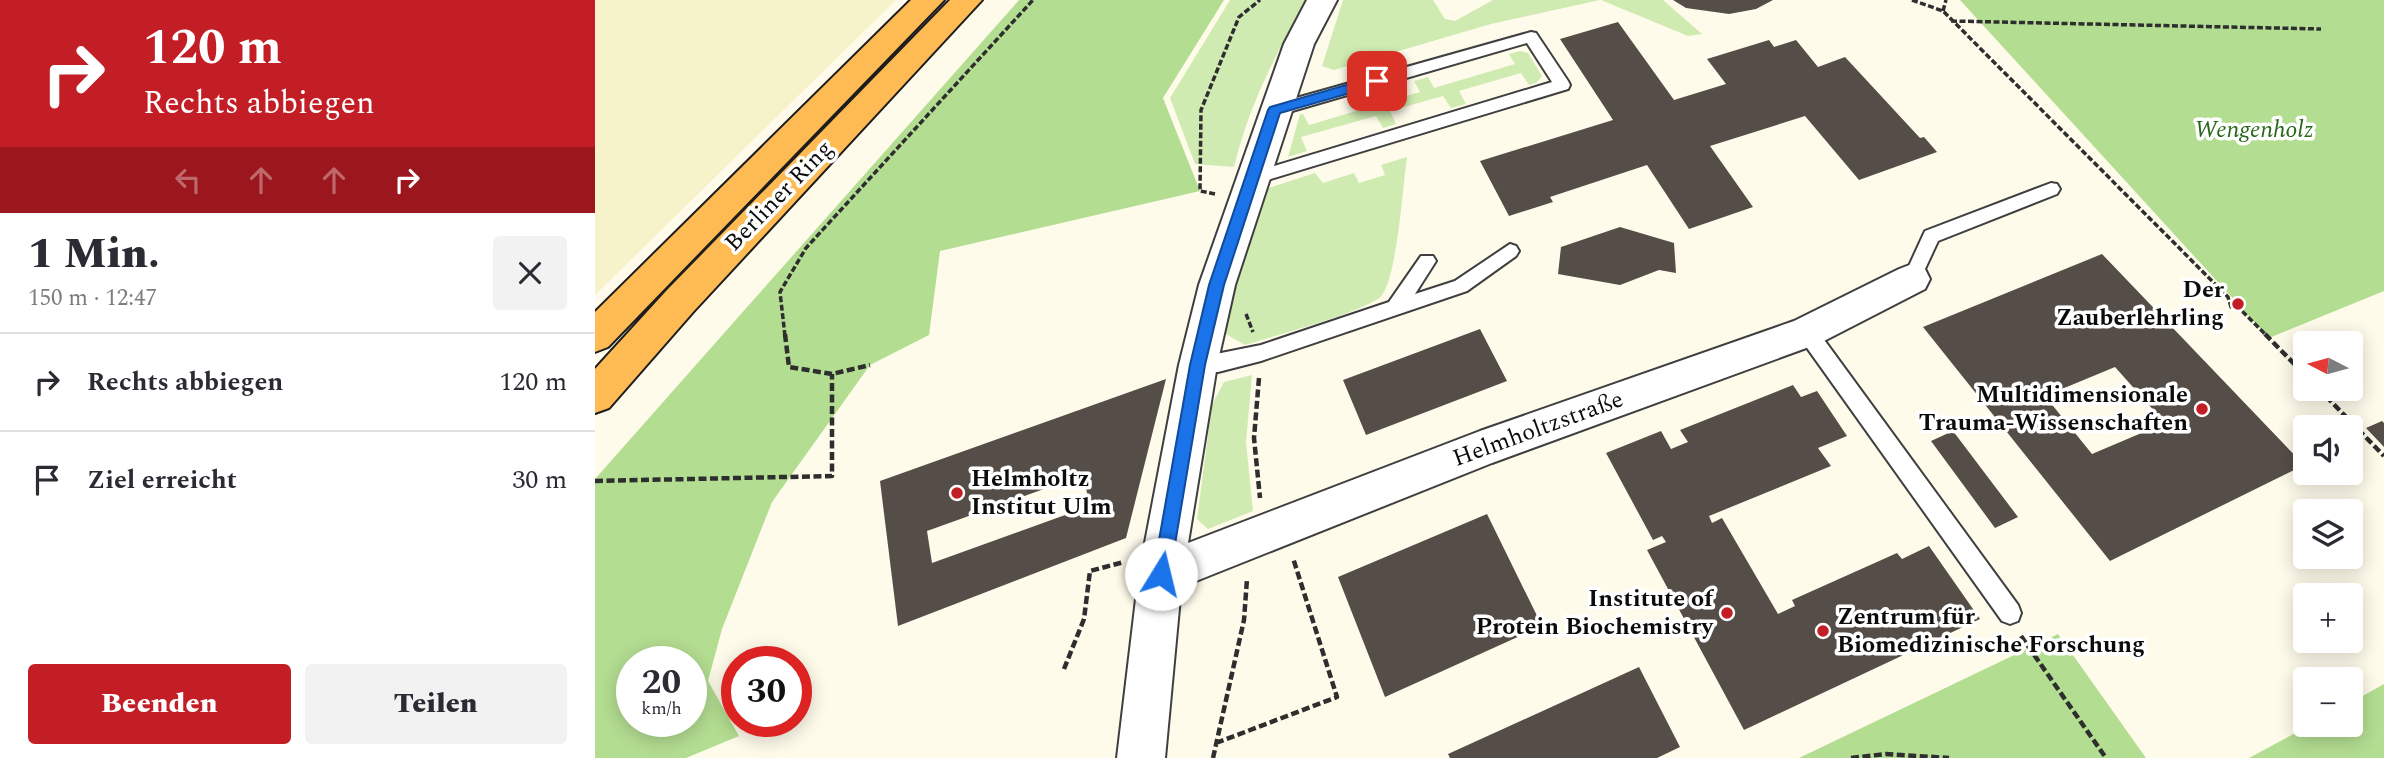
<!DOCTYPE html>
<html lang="de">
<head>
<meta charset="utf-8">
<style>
	:root { --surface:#fff; --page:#f2f2f3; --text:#2b2b33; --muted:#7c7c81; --line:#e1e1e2; --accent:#c31d25 }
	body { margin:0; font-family:Spectral,serif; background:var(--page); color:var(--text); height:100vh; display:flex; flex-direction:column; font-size:26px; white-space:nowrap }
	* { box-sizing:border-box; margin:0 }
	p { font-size:23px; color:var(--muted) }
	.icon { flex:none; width:38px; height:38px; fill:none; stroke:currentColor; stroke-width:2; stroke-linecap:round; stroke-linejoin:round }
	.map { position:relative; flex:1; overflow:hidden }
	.sheet { display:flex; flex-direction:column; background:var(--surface); width:595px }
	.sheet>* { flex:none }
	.guide { background:#c31d25; color:#fff; overflow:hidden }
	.needle { width:46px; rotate:276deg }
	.fabs { position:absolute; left:1698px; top:331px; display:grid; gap:14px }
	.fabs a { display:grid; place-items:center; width:70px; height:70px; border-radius:7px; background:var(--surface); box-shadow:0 4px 18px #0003; font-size:35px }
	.speed { position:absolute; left:21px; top:646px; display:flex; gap:14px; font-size:35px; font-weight:700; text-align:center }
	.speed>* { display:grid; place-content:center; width:91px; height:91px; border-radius:50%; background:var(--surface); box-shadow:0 4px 18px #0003; line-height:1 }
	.speed small { font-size:18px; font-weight:400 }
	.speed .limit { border:10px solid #d22; background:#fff; color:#111 }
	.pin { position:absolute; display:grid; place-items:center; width:60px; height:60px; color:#fff; margin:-30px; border-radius:14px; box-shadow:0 4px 10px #0006 }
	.me { position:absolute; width:77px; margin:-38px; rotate:9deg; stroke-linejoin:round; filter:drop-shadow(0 0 5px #0008) }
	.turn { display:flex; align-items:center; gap:24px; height:147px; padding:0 28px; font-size:32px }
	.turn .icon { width:91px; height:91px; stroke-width:2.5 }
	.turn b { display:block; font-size:49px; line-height:60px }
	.lanes { display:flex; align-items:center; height:66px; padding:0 28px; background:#0003; justify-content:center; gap:35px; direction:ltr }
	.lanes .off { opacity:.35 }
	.round { display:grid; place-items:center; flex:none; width:74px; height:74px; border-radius:7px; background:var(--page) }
	.overview { display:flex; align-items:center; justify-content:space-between; height:119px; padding:0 28px }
	h1 { font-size:42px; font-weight:800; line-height:52px }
	.action { display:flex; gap:14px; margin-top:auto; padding:14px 28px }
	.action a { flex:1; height:80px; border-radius:7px; background:var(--accent); color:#fff; font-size:28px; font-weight:800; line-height:80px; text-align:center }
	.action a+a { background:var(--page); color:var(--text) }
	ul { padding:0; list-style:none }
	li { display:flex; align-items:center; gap:21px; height:98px; padding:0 28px; border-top:2px solid var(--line) }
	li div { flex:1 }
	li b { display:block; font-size:26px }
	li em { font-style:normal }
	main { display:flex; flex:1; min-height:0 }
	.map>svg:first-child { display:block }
	.farmland { fill:#f6f2c9 }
	.green { fill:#d0ebb2 }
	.forest { fill:#b3dd91; fill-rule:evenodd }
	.building { fill:#554d48; fill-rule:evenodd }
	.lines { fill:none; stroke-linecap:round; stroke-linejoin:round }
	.service-casing { stroke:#3f3f3f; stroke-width:4 }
	.minor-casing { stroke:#3f3f3f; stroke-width:4 }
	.trunk-casing { stroke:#1d1d1d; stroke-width:4 }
	.path-far1 { stroke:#2e2e2e; stroke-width:3.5; stroke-dasharray:6 2.5; stroke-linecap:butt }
	.path { stroke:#2e2e2e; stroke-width:4.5; stroke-dasharray:8 3.5; stroke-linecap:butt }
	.service { fill:#fff; fill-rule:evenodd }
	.minor { fill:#fff; fill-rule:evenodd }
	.trunk { fill:#feba53; fill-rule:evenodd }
	.route { fill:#1a73e8; stroke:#114b97; stroke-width:2 }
	.poi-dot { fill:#c31d25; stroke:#fff; stroke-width:2.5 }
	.labels { text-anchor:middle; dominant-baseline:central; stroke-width:7; stroke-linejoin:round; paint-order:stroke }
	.park-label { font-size:24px; font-style:italic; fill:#296719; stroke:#fff }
	.street-label { font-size:24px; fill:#0c0c0c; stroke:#fff }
	.poi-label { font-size:24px; font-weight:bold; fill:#0c0c0c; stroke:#fff; text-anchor:end }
</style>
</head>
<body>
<main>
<section class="sheet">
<div class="guide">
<div class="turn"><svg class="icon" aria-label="right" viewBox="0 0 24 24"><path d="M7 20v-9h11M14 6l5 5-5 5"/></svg><div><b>120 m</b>Rechts abbiegen</div></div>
<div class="lanes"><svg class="icon off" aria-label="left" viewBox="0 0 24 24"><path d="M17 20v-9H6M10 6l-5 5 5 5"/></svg><svg class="icon off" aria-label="ahead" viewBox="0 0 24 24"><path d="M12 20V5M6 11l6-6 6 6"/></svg><svg class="icon off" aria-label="ahead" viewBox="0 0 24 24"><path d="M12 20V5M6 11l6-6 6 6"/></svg><svg class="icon" aria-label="right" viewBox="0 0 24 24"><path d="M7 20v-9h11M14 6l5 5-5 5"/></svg></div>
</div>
<div class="overview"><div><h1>1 Min.</h1><p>150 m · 12:47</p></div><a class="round"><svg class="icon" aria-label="close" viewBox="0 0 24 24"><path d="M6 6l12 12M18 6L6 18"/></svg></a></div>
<ul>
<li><svg class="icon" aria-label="right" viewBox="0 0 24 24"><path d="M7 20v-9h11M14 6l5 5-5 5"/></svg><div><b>Rechts abbiegen</b></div><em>120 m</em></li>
<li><svg class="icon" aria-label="arrive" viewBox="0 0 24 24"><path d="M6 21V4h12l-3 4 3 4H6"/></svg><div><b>Ziel erreicht</b></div><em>30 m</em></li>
</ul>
<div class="action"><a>Beenden</a><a>Teilen</a></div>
</section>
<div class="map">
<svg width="1789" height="758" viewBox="0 0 1789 758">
	<rect width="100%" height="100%" fill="#fffbeb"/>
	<path class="farmland" d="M 0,0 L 301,0 L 0,295 Z"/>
	<path class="green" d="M 635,0 L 711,0 C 681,53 653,108 639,167 L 600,164 L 575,98 Z
		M 748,0 L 838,0 L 850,19 L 860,21 L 898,0 L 1005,0 L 896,24 L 739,70 L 727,66 Z
		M 1006,0 L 1068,0 L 1107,34 L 1093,36 Z
		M 925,51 L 933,53 L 947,76 L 941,83 L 934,85 L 926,73 L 864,91 L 871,104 L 856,108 L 848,96 L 795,111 L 801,124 L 788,128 L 781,116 L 706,137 L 712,151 L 693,157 L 705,114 L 708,114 L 714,125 L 825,92 L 819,81 L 833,77 L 839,88 L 920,64 L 914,54 Z
		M 812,157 C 808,185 802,276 787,295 C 775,311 674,337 650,345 L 629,333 L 667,190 L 720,173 L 728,183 L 759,173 L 764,183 L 790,175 L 786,165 Z
		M 657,375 L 651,442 L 658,511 L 613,529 L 602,519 L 617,405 L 629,382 Z"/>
	<path class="forest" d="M 424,0 L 629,0 L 568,98 L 605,191 L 345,251 L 334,335 L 275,365 L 177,502 L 127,629 L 113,681 L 144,736 L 91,758 L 0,758 L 0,479 ZM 37,662 L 96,662 L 96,721 L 37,721 Z
		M 1365,0 L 1789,0 L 1789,291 L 1674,338 Z
		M 1463,634 L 1551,758 L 1204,758 Z
		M 1789,684 L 1789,758 L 1654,758 L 1715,725 L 1755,724 L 1755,703 Z"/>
	<path class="building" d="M 1078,0 L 1178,0 L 1161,9 L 1134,14 L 1091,8 Z
		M 1023,22 L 1079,100 L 1131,84 L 1112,59 L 1174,40 L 1179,47 L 1201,40 L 1223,67 L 1250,57 L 1325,138 L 1329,137 L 1342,152 L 1264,180 L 1210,116 L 1115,146 L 1158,207 L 1094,229 L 1052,165 L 955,197 L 958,202 L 914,216 L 885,161 L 1018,120 L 965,39 Z
		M 1025,227 L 1079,243 L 1081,273 L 1064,270 L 1025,285 L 963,274 L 966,247 Z
		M 1507,254 L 1709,465 L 1515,561 L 1328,327 ZM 1520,367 L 1570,423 L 1497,454 L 1450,396 Z
		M 885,329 L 912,381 L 771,435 L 748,380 Z
		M 571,379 L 531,538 L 303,626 L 285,481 ZM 488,475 L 495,506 L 337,563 L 332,531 Z
		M 1198,385 L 1206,397 L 1222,391 L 1252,436 L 1223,448 L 1236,466 L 1114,516 L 1117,523 L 1127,518 L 1183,614 L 1200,606 L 1197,600 L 1302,553 L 1307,559 L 1334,546 L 1385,619 L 1149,730 L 1052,550 L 1071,542 L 1067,536 L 1058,540 L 1011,453 L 1066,431 L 1076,449 L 1093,442 L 1085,430 Z
		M 1787,421 L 1789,423 L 1789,447 L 1771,428 Z
		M 1358,431 L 1423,517 L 1400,528 L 1336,441 Z
		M 892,514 L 947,626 L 790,697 L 743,577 Z
		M 1044,667 L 1085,747 L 1062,758 L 855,758 L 853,754 Z"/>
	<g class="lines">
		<defs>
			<path id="service" d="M 936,32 L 941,33 L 973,81 L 975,85 L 973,89 L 656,185 L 650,184 L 648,179 L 650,174 L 656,173 L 957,82 L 932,43 L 680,116 L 672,110 L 680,104 Z
				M 1456,183 L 1462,184 L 1465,189 L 1462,194 L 1343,241 L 1323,284 L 1317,286 L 1311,284 L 1308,279 L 1330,231 Z
				M 915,244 L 921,246 L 924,251 L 921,256 L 872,291 L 666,361 L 623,372 L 596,371 L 593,365 L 596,359 L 666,345 L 794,302 L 826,256 L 838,256 L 841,261 L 820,294 L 860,281 Z
				M 1212,324 L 1219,326 L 1423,605 L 1426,613 L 1423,621 L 1415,624 L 1407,621 L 1205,338 L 1203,332 L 1205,326 Z"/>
			<path id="minor" d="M 712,0 L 742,0 L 719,44 L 640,285 L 622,365 L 593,543 L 885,431 L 1199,321 L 1304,269 L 1317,264 L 1330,269 L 1335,279 L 1330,289 L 1225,343 L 897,463 L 586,587 L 570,758 L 522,758 L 544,574 L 584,365 L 604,285 L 689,44 Z"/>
			<path id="trunk" d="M 316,0 L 349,0 L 13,347 L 0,352 L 0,312 Z
				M 355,0 L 387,0 L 98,312 L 14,408 L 0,413 L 0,369 L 72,290 Z"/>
		</defs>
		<use href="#service" class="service-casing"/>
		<use href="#minor" class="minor-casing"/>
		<use href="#trunk" class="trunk-casing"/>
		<path class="path-far1" d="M 1317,0 L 1348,11 L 1633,297 L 1636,307 L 1648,312 L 1672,336
			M 1348,11 L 1351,0
			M 1356,21 L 1726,29
			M 620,194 L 605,191 L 606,110 L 644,17 L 665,0
			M 651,314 L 658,332
			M 190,336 L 185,292 L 211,248 L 438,0"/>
		<path class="path" d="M 190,334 L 194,367 L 237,374 L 275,365
			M 1670,334 L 1710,375
			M 664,378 L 659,438 L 665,498
			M 1723,388 L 1789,456
			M 0,481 L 237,476 L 237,374
			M 1426,636 L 1511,758
			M 469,669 L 489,619 L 495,571 L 529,562
			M 621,743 L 742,697 L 698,558
			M 618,758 L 649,620 L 652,579
			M 1256,758 L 1291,754 L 1354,758"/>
		<use href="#service" class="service"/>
		<use href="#minor" class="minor"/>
		<use href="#trunk" class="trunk"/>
	</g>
	<path class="route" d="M 782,76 L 789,81 L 787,84 L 685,113 L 629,285 L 610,365 L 575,574 L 573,580 L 566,583 L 560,580 L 558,574 L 595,365 L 614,285 L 673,110 L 675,107 Z"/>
	<g class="poi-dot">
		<circle cx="1643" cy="304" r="7"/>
		<circle cx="1607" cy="409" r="7"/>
		<circle cx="362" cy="493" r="7"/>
		<circle cx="1132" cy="613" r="7"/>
		<circle cx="1228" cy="631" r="7"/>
	</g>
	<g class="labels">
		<g class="park-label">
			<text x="1659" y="130">Wengenholz</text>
		</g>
		<g class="street-label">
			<text transform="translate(184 196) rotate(-46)">Berliner Ring</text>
			<text transform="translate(943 429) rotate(-20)">Helmholtzstraße</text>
		</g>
		<g class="poi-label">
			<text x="1629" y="290">Der<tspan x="1629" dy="28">Zauberlehrling</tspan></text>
			<text x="1593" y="395">Multidimensionale<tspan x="1593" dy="28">Trauma-Wissenschaften</tspan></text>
			<text x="376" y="479" text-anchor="start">Helmholtz<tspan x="376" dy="28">Institut Ulm</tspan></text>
			<text x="1118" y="599">Institute of<tspan x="1118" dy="28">Protein Biochemistry</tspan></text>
			<text x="1242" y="617" text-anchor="start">Zentrum für<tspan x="1242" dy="28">Biomedizinische Forschung</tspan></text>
		</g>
	</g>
</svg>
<div class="fabs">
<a><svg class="needle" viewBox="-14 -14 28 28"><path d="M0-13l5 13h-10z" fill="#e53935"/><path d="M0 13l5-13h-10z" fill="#7c7c81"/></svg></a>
<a><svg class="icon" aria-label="sound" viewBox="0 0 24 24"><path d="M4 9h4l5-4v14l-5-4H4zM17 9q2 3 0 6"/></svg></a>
<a><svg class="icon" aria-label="layers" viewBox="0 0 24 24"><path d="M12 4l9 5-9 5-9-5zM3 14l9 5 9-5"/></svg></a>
<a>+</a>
<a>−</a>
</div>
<div class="speed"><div>20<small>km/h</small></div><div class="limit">30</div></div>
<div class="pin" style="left:782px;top:81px;background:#d93025"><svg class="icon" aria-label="arrive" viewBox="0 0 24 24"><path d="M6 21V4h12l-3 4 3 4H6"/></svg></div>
<svg class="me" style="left:566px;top:574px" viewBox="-20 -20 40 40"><circle r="19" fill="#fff"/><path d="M0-13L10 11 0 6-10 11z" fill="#1a73e8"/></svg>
</div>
</main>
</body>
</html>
